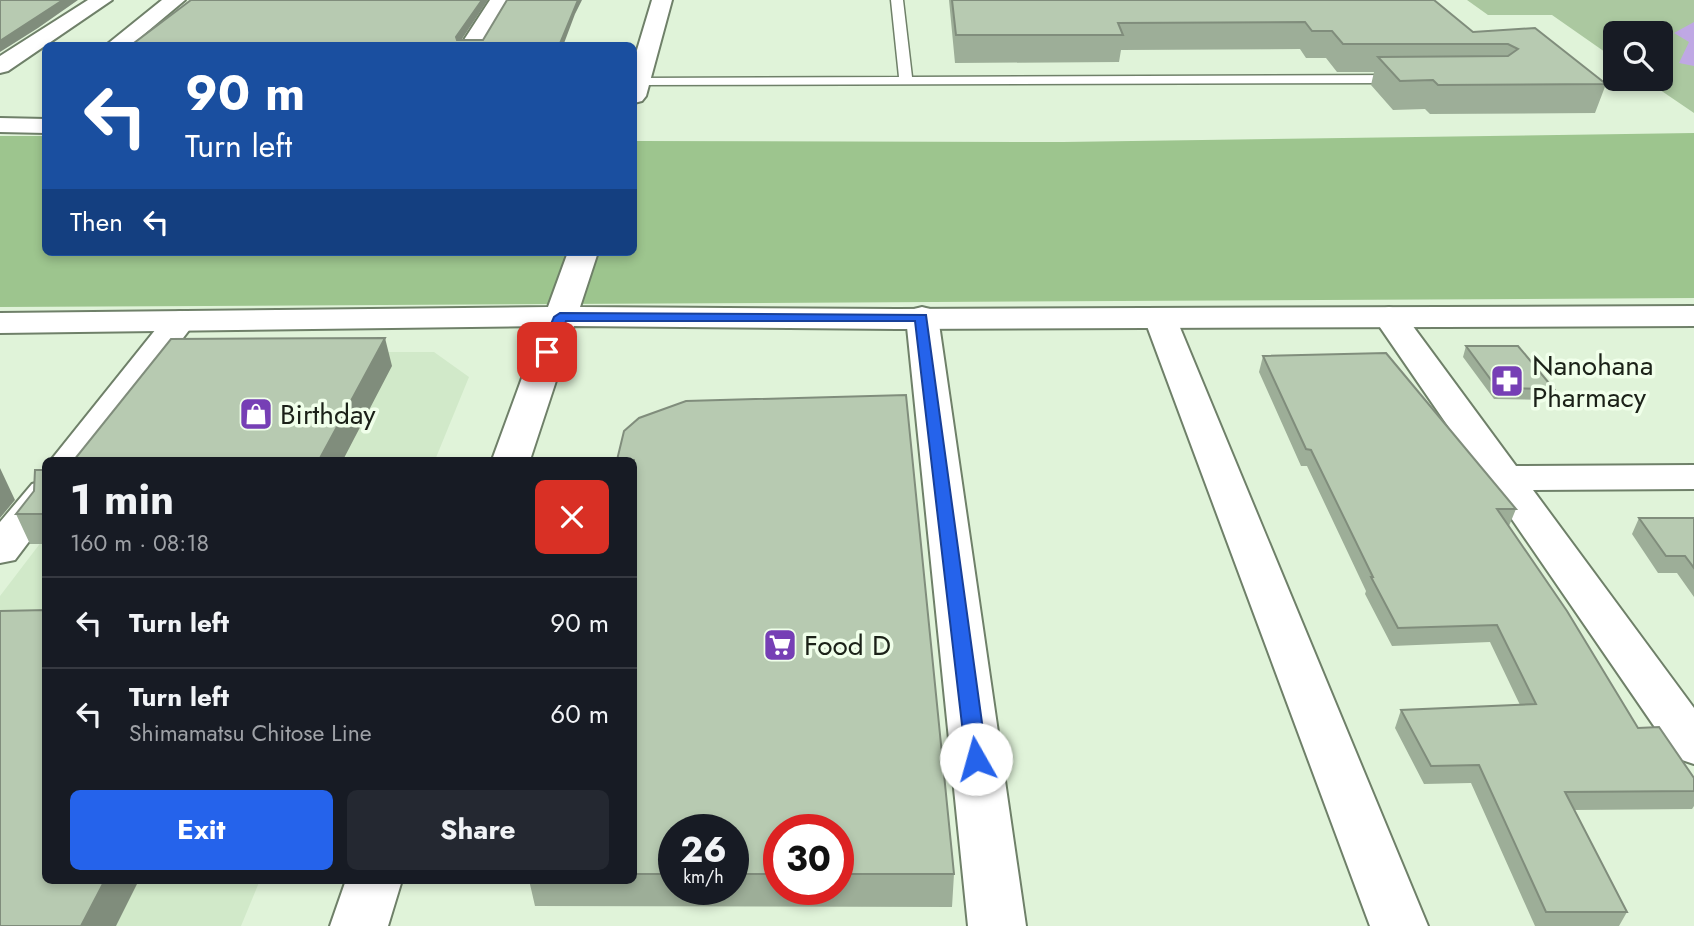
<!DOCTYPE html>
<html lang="en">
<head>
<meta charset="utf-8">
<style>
	:root { --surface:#171b24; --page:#242831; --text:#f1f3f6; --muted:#9ea1a6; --line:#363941; --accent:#2563eb }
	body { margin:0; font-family:Jost,sans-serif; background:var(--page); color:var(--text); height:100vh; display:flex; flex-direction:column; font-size:26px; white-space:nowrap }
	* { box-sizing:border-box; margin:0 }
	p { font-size:23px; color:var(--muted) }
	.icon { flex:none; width:38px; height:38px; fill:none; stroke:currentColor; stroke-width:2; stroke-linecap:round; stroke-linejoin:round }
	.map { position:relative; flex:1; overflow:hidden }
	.sheet { position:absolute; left:42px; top:457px; width:595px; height:427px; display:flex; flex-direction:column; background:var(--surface); border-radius:10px; box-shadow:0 4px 10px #0003 }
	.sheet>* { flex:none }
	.top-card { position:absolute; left:42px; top:42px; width:595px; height:214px; border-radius:10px; box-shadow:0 4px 10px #0003; background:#1a4fa0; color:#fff; overflow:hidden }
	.tools { position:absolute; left:1603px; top:21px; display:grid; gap:14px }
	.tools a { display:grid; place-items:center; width:70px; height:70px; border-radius:10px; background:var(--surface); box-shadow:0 4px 10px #0003; font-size:35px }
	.speed { position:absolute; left:658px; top:814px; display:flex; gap:14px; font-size:35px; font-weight:700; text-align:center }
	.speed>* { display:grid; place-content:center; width:91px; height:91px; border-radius:50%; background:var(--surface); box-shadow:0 4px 10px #0003; line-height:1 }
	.speed small { font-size:18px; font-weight:400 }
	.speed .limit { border:10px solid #d22; background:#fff; color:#111 }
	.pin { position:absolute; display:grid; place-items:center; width:60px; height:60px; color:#fff; margin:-30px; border-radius:14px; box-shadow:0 4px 10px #0006 }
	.me { position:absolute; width:77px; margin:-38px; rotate:353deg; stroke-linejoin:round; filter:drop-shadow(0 0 5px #0008) }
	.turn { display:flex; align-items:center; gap:24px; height:147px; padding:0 28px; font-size:32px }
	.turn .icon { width:91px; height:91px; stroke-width:2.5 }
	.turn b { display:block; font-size:49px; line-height:60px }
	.then { display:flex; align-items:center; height:66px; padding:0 28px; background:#0003; gap:14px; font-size:26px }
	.round { display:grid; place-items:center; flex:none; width:74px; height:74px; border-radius:10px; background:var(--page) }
	.head { display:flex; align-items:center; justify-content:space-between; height:119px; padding:0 28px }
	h1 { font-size:42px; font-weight:700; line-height:52px }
	.action { display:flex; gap:14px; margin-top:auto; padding:14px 28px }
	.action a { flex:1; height:80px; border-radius:10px; background:var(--accent); color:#fff; font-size:28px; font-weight:700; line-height:80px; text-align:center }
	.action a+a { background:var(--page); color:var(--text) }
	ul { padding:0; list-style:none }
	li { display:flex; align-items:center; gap:21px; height:91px; padding:0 28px; border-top:2px solid var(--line) }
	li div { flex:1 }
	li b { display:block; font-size:26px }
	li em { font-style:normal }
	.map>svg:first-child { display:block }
	.built { fill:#d1e9c9 }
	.green { fill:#abc8a0 }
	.forest { fill:#9dc58e }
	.water { fill:#bfa8e4 }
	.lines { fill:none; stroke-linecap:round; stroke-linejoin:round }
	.lane-casing { stroke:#6f8069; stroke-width:3 }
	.street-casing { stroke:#6f8069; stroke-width:4 }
	.secondary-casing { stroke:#6f8069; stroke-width:4 }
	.lane { fill:#fff; fill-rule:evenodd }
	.street { fill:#fff; fill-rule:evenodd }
	.secondary { fill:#fff; fill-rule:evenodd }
	.wall { fill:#9dae98; fill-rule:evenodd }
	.shaded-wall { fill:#808d7c }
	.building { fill:#b7cab1; stroke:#808d7c; stroke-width:2 }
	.route { fill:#2563eb; stroke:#184099; stroke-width:2 }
	.labels { text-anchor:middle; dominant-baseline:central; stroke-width:7; stroke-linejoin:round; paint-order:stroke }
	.poi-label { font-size:28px; fill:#1b2118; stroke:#f0ffea; text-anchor:start }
</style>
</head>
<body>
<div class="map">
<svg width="1694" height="926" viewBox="0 0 1694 926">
	<rect width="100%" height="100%" fill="#e0f3d9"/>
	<path class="built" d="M 203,352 L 434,352 L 469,377 L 435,460 L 105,460 Z
		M 45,537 L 46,880 L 260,880 L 241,926 L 0,926 L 0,596 Z"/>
	<path class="green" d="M 1467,0 L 1694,0 L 1694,113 L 1644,79 L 1661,79 L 1661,33 L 1615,33 L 1615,59 L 1552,15 L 1488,15 Z"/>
	<path class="forest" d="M 1694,133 L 1694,298 L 0,307 L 0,136 L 45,136 L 46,252 L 634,252 L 634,141 L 1063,142 Z"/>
	<path class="water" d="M 1694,22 L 1694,66 L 1679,63 L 1689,42 L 1674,33 Z"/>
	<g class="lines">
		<defs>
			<path id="lane" d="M 891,0 L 903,0 L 912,77 L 1402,75 L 1409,79 L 1402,83 L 634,85 L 634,79 L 638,78 L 899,77 Z"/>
			<path id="street" d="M 88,0 L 112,0 L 8,71 L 0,73 L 0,56 Z
				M 162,0 L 185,0 L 130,46 L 105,46 Z
				M 490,0 L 510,0 L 482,46 L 460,46 Z
				M 0,118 L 46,119 L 46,133 L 0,132 Z
				M 922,307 L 934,310 L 938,317 L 1026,926 L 968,926 L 906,317 L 910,310 Z
				M 1389,307 L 1401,310 L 1516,466 L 1694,465 L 1694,489 L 1533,490 L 1694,708 L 1694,764 L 1676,758 L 1373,317 L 1377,310 Z
				M 1160,308 L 1172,311 L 1176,318 L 1428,926 L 1370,926 L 1144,318 L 1148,311 Z
				M 180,311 L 192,314 L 196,321 L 90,460 L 51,460 L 168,314 Z
				M 46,480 L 46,519 L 15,560 L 0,563 L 0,522 L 32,484 Z"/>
			<path id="secondary" d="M 652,0 L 672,0 L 646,96 L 642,101 L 634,103 L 634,60 Z
				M 568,252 L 598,252 L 580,307 L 897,309 L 1694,306 L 1694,326 L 897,329 L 574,326 L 530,460 L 492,460 L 541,326 L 0,333 L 0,313 L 548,307 Z
				M 346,880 L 402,880 L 388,926 L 330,926 Z"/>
		</defs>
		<use href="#lane" class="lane-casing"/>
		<use href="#street" class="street-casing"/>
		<use href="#secondary" class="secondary-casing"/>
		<use href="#lane" class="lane"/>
		<use href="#street" class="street"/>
		<use href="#secondary" class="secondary"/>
	</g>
	<path class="wall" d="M 949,0 L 1434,0 L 1473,32 L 1535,28 L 1606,84 L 1595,113 L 1430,114 L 1425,109 L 1393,110 L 1371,85 L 1374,72 L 1337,72 L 1326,58 L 1306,58 L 1300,49 L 1121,50 L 1119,62 L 955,63 Z
		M 1466,346 L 1554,389 L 1550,400 L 1494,399 L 1463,357 Z
		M 1263,356 L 1516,509 L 1509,526 L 1638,728 L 1694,778 L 1694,806 L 1692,809 L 1574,810 L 1627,912 L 1619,926 L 1535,926 L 1471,783 L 1424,784 L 1395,728 L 1401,710 L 1520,705 L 1490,642 L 1392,646 L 1365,594 L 1366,591 L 1307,466 L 1301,466 L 1259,372 Z
		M 634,460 L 954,874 L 952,907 L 535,906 L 529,880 L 634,880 ZM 674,830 L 733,830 L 733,889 L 674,889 ZM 779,830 L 838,830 L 838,889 L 779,889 Z
		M 46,470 L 46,544 L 30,544 L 16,514 L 34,491 Z
		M 1639,518 L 1694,518 L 1694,597 L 1677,573 L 1658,573 L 1632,534 Z"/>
	<path class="shaded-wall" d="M 63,0 L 78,0 L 38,28 L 0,52 L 0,41 Z
		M 482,0 L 488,0 L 458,45 L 456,37 Z
		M 578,0 L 582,0 L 575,14 L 563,46 L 559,46 Z
		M 385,338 L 392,366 L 343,460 L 319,460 Z
		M 0,468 L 15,500 L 0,518 Z
		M 105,880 L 139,880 L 116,926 L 81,926 Z"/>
	<path class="building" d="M 0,0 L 63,0 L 0,41 Z
		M 191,0 L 482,0 L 456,37 L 457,40 L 483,40 L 507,0 L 578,0 L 559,46 L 130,46 Z
		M 952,0 L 1434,0 L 1473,32 L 1535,28 L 1606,84 L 1438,85 L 1433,80 L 1400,81 L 1378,57 L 1508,56 L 1518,49 L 1508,44 L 1343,44 L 1332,31 L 1312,31 L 1305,22 L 1118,23 L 1123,35 L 956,35 Z
		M 385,338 L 319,460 L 74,460 L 171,339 Z
		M 1466,346 L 1518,346 L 1554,389 L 1497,388 Z
		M 1386,353 L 1516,509 L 1497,509 L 1567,611 L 1638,728 L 1659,727 L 1694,778 L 1694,791 L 1565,792 L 1627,912 L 1546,912 L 1479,765 L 1431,766 L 1401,710 L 1536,704 L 1497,625 L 1398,628 L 1371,577 L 1373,577 L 1311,450 L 1306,449 L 1263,356 Z
		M 906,395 L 954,874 L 838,874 L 838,830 L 779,830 L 779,874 L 733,874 L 733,830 L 674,830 L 674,874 L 634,874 L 634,460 L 617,460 L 624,431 L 639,418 L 686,401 Z
		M 35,470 L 46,470 L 46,514 L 16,514 L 34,491 Z
		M 1639,518 L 1694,518 L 1694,568 L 1685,556 L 1666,556 Z
		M 46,610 L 46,880 L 105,880 L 81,926 L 0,926 L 0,611 Z"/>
	<path class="route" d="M 560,313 L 926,315 L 987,759 L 984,765 L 976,767 L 969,765 L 966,759 L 915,321 L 566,321 L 552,355 L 542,355 L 539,352 L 554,317 Z"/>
	<defs>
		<symbol id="pharmacy-square" viewBox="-11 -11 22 22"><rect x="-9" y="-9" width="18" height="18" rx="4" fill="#763fb5" stroke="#f0ffea"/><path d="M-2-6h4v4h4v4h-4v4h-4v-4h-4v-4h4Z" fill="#fff"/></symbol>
		<symbol id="shop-square" viewBox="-11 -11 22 22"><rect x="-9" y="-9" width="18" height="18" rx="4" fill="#763fb5" stroke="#f0ffea"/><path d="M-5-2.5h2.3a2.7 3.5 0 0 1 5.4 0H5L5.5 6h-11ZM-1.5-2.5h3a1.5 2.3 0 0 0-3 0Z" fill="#fff"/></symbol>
		<symbol id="supermarket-square" viewBox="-11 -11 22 22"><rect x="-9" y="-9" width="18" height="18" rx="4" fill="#763fb5" stroke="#f0ffea"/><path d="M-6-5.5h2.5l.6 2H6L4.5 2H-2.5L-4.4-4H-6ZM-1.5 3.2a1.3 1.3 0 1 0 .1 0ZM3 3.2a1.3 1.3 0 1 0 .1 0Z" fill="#fff"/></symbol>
	</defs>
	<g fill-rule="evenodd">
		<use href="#pharmacy-square" x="1488" y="362" width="38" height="38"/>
		<use href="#shop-square" x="237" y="395" width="38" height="38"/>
		<use href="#supermarket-square" x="761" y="626" width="38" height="38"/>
	</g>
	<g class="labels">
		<g class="poi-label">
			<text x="1532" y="365">Nanohana<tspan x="1532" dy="32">Pharmacy</tspan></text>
			<text x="280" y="414">Birthday</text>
			<text x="804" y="645">Food D</text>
		</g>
	</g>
</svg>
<div class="tools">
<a><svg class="icon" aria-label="search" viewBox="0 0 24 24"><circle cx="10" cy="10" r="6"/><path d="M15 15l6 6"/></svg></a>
</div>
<div class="speed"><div>26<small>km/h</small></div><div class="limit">30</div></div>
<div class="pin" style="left:547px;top:352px;background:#d93025"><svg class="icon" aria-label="arrive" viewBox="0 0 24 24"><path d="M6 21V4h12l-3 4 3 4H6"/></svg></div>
<svg class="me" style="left:976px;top:759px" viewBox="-20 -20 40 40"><circle r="19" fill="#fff"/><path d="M0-13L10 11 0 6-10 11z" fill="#2563eb"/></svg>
<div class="top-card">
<div class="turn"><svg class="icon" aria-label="left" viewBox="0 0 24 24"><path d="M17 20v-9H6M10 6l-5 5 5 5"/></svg><div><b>90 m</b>Turn left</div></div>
<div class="then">Then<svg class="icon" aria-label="left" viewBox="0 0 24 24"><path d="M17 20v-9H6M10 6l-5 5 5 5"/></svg></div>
</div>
<section class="sheet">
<div class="head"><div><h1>1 min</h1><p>160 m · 08:18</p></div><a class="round" style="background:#d93025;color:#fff"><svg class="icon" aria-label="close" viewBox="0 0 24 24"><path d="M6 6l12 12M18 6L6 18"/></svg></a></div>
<ul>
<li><svg class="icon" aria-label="left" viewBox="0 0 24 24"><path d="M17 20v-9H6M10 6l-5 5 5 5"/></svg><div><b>Turn left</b></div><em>90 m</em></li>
<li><svg class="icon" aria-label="left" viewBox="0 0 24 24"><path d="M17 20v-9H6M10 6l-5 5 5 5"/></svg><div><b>Turn left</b><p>Shimamatsu Chitose Line</p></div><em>60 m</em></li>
</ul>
<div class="action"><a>Exit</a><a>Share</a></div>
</section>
</div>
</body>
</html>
